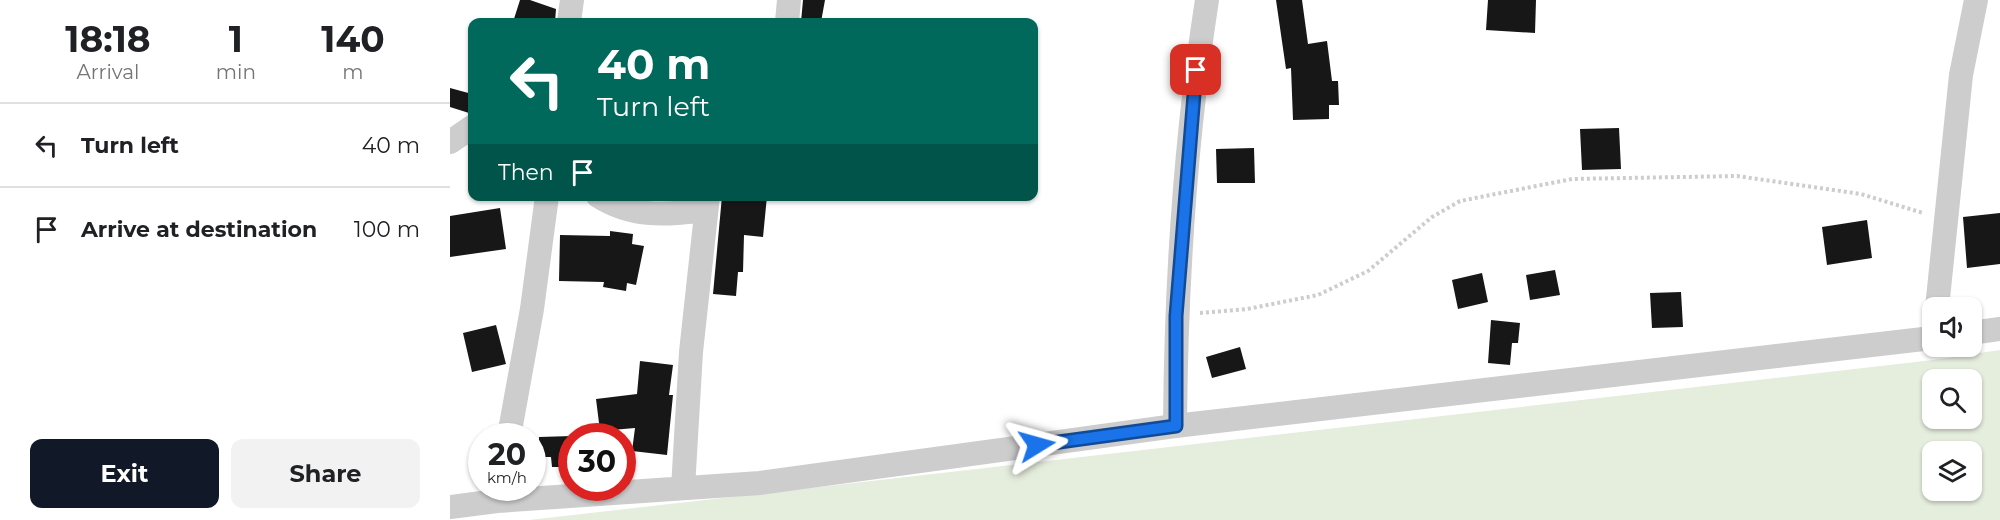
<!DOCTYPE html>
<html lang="en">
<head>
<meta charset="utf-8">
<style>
	:root { --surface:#fff; --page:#f2f2f2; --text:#202124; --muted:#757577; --line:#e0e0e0; --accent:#111827 }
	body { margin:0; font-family:Montserrat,sans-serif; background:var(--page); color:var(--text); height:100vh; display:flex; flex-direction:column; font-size:22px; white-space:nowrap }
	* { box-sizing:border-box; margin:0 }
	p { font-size:20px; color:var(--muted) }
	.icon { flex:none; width:33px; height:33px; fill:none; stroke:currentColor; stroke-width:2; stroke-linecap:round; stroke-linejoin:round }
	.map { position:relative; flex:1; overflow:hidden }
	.sheet { display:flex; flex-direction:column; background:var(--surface); width:450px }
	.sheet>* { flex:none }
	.banner { position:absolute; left:18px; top:18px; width:570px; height:183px; border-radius:12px; box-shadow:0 2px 4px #0004; background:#00695c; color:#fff; overflow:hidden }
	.buttons { position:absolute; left:1472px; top:297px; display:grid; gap:12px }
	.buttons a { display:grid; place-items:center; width:60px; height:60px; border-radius:12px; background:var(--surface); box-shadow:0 2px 4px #0004; font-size:30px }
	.speed { position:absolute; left:18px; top:423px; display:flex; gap:12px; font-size:30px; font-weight:700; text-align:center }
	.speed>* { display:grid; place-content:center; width:78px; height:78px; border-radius:50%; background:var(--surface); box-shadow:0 2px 4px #0004; line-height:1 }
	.speed small { font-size:15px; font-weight:400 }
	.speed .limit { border:9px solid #d22; background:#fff; color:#111 }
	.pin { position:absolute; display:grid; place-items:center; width:51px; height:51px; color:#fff; margin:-26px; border-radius:12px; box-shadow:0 3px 9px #0006 }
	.me { position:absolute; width:66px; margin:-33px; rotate:82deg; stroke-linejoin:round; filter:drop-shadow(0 0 4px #0008) }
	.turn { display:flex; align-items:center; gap:21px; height:126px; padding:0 30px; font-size:27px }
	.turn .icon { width:78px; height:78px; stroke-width:2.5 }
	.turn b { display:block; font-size:42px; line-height:51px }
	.then { display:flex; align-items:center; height:57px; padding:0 30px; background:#0003; gap:12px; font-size:22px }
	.eta { display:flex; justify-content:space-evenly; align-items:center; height:102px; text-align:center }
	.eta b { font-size:36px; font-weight:700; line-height:42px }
	.action { display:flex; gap:12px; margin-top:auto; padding:12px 30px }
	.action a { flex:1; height:69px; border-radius:12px; background:var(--accent); color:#fff; font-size:24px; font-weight:700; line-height:69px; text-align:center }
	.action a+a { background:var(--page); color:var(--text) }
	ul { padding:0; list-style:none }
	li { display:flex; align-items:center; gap:18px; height:84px; padding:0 30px; border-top:2px solid var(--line) }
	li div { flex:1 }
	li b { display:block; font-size:22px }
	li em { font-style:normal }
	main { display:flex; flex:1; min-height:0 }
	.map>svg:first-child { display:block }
	.green { fill:#e5eddd; fill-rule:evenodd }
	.building { fill:#171717 }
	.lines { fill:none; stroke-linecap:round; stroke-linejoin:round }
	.path { stroke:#cdcdcd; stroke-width:4; stroke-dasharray:3 3; stroke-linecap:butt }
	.minor { stroke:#cdcdcd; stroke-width:24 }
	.route-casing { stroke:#114b97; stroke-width:15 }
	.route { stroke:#1a73e8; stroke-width:10 }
</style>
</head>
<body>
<main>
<section class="sheet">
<div class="eta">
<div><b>18:18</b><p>Arrival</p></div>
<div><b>1</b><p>min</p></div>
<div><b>140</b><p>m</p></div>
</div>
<ul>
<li><svg class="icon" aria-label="left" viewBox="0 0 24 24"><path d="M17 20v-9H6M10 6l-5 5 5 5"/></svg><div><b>Turn left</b></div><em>40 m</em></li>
<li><svg class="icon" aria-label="arrive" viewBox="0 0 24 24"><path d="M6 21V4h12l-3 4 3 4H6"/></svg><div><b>Arrive at destination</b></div><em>100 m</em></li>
</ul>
<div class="action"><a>Exit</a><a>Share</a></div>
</section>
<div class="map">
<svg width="1550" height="520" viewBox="0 0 1550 520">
	<rect width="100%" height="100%" fill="#fff"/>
	<path class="green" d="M 1550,350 L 1550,520 L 79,520 L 1483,360 ZM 1482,380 L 1521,380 L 1521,418 L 1482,418 ZM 1482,452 L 1521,452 L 1521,490 L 1482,490 Z"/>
	<path class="building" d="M 70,0 L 80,0 L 106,9 L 105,22 L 63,22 Z
		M 353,0 L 375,0 L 371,22 L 351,22 Z
		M 826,0 L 852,0 L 858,44 L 877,41 L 882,81 L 888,81 L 889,105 L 879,105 L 879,119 L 843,120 L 841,68 L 836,69 Z
		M 1038,0 L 1086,0 L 1085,33 L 1036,30 Z
		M 0,88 L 22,94 L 19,113 L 0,107 Z
		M 1169,128 L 1171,169 L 1132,170 L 1130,129 Z
		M 804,148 L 805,183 L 767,183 L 766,149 Z
		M 272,196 L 317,196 L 313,237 L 294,235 L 293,272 L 288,272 L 286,296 L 263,294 Z
		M 50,208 L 56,249 L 0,257 L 0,216 Z
		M 1550,213 L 1550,264 L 1517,268 L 1513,217 Z
		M 1417,220 L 1422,258 L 1377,265 L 1372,227 Z
		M 160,231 L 183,234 L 182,244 L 194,246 L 186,285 L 177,283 L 176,291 L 153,287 L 154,282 L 109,281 L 110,235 L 160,236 Z
		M 1105,270 L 1110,295 L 1080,300 L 1076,275 Z
		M 1032,273 L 1038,302 L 1008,309 L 1002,280 Z
		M 1231,292 L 1233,327 L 1202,328 L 1200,293 Z
		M 1041,320 L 1070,323 L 1068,343 L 1062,343 L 1060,365 L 1038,363 Z
		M 46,325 L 56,364 L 22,372 L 13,333 Z
		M 790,347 L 796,369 L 762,378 L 756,357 Z
		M 190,361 L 223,365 L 219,395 L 223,395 L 217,455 L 182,451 L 185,428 L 150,431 L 146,399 L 187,394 Z
		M 122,436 L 122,467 L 102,467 L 101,457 L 89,457 L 89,437 Z"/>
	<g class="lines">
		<path class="path" d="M 750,313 L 797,309 L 868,295 L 918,271 L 982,217 L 1010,201 L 1122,179 L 1287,176 L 1411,194 L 1473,213"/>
		<path class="minor" d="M 119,22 L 122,0
			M 337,22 L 339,0
			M 0,142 L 22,127
			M 148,196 C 182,218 217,215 255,210
			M 1487,308 L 1511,75 L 1526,0
			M 1521,333 L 1550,329
			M 725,426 C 726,283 735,141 757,0
			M 59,436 L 82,309 L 97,196
			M 233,488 L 241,352 L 258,196
			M 0,507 L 47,501 L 310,483 L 725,426 L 1482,338"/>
	</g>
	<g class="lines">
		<defs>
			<path id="route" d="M 587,445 L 726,426 L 726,316 L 746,70"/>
		</defs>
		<use href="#route" class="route-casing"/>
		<use href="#route" class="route"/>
	</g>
</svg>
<div class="buttons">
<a><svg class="icon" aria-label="sound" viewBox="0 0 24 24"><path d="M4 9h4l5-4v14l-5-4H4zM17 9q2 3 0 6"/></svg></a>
<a><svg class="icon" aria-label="search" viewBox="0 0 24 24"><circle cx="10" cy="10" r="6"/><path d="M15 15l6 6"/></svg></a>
<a><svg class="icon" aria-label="layers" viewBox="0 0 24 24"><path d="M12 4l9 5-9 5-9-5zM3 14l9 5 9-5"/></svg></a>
</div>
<div class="speed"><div>20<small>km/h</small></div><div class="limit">30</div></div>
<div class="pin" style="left:746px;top:70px;background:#d93025"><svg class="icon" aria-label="arrive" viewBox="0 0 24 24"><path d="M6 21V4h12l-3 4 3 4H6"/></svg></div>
<svg class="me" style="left:587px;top:445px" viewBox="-20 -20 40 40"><path d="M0-17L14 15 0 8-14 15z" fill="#1a73e8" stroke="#fff" stroke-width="4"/></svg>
<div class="banner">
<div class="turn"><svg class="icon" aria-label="left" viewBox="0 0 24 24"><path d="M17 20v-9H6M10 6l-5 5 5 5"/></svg><div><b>40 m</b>Turn left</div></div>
<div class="then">Then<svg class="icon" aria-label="arrive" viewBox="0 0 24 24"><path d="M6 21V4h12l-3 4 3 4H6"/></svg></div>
</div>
</div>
</main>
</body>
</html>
